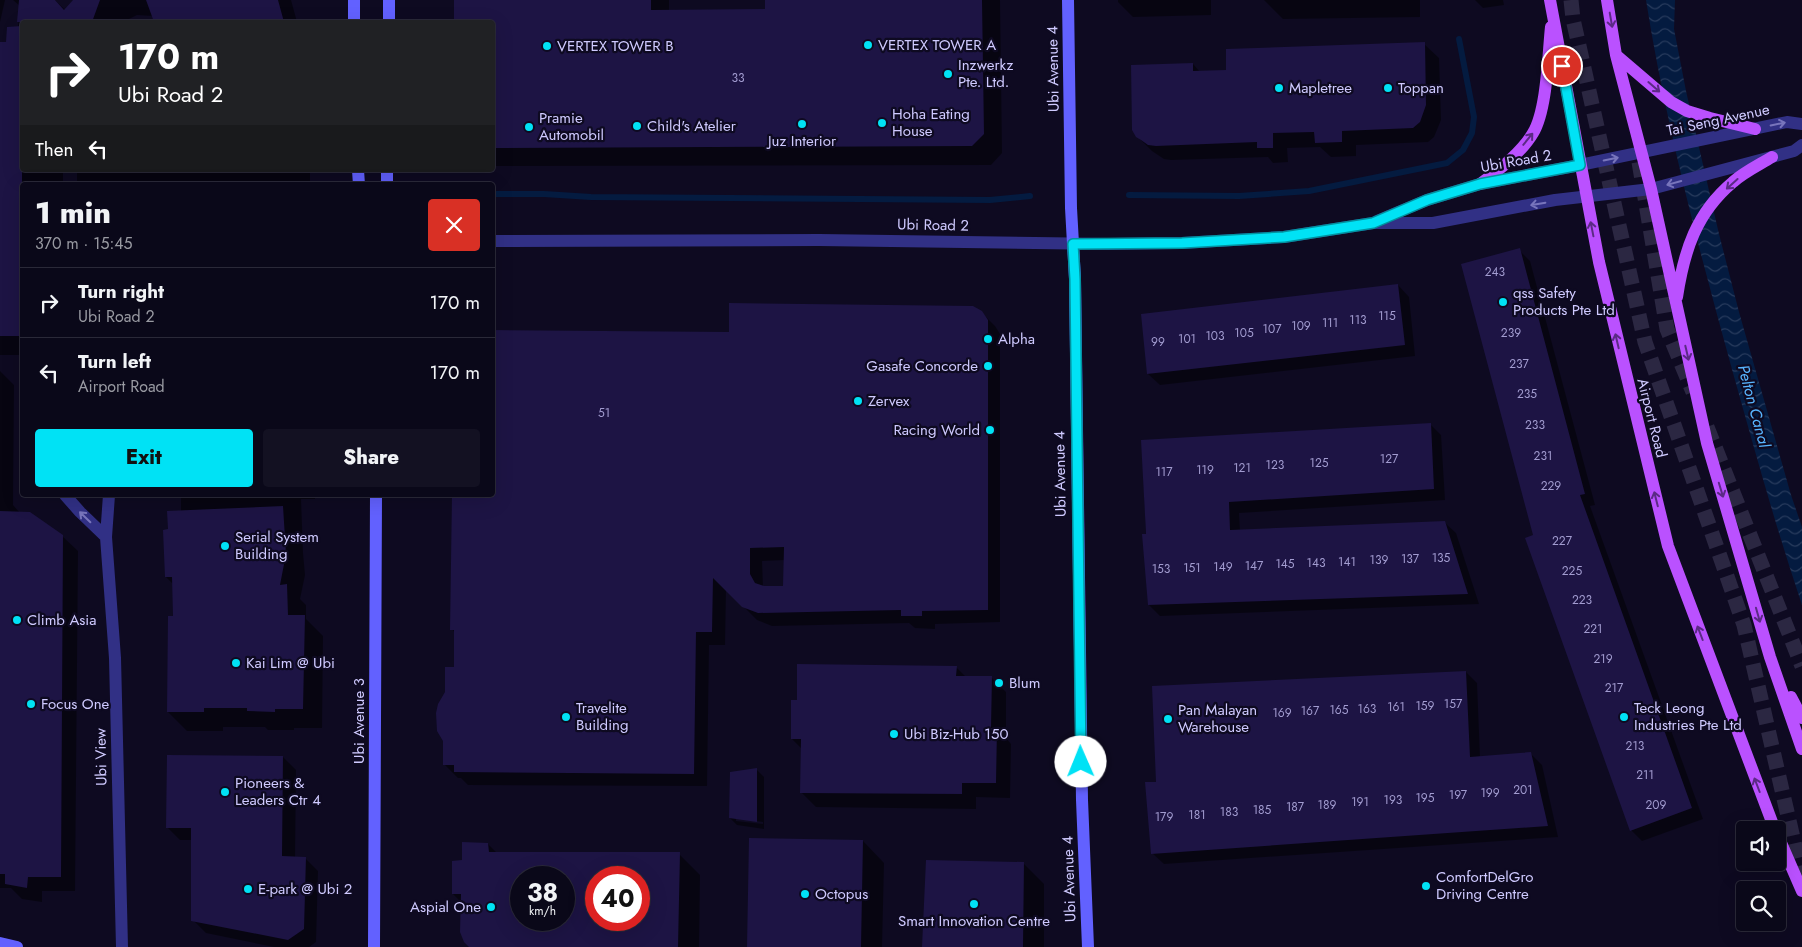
<!DOCTYPE html>
<html lang="en">
<head>
<meta charset="utf-8">
<style>
	:root { --surface:#0a0819; --page:#131122; --text:#f1f3f6; --muted:#999aa2; --line:#2a2938; --accent:#00e2f5 }
	body { margin:0; font-family:Jost,sans-serif; background:var(--page); color:var(--text); height:100vh; display:flex; flex-direction:column; font-size:19px; white-space:nowrap }
	* { box-sizing:border-box; margin:0 }
	p { font-size:16px; color:var(--muted) }
	.icon { flex:none; width:28px; height:28px; fill:none; stroke:currentColor; stroke-width:2; stroke-linecap:round; stroke-linejoin:round }
	.map { position:relative; flex:1; overflow:hidden }
	.drawer { position:absolute; left:20px; top:182px; width:475px; height:315px; display:flex; flex-direction:column; background:var(--surface); border-radius:5px; box-shadow:0 5px 20px #0002,0 0 0 1px var(--line) }
	.drawer>* { flex:none }
	.guide { position:absolute; left:20px; top:20px; width:475px; height:152px; border-radius:5px; box-shadow:0 5px 20px #0002,0 0 0 1px var(--line); background:#202124; color:#fff; overflow:hidden }
	.buttons { position:absolute; left:1736px; top:821px; display:grid; gap:10px }
	.buttons a { display:grid; place-items:center; width:50px; height:50px; border-radius:5px; background:var(--surface); box-shadow:0 5px 20px #0002,0 0 0 1px var(--line); font-size:25px }
	.speed { position:absolute; left:510px; top:866px; display:flex; gap:10px; font-size:25px; font-weight:700; text-align:center }
	.speed>* { display:grid; place-content:center; width:65px; height:65px; border-radius:50%; background:var(--surface); box-shadow:0 5px 20px #0002,0 0 0 1px var(--line); line-height:1 }
	.speed small { font-size:12px; font-weight:400 }
	.speed .limit { border:8px solid #d22; background:#fff; color:#111 }
	.pin { position:absolute; display:grid; place-items:center; width:42px; height:42px; color:#fff; margin:-21px; border:2px solid #fff; border-radius:50%; box-shadow:0 1px 5px #0007 }
	.me { position:absolute; width:55px; margin:-28px; rotate:359deg; stroke-linejoin:round; filter:drop-shadow(0 0 4px #0008) }
	.turn { display:flex; align-items:center; gap:18px; height:105px; padding:0 15px; font-size:22px }
	.turn .icon { width:65px; height:65px; stroke-width:2.5 }
	.turn b { display:block; font-size:35px; line-height:42px }
	.then { display:flex; align-items:center; height:48px; padding:0 15px; background:#0003; gap:10px; font-size:19px }
	.round { display:grid; place-items:center; flex:none; width:52px; height:52px; border-radius:5px; background:var(--page) }
	.summary { display:flex; align-items:center; justify-content:space-between; height:85px; padding:0 15px }
	h1 { font-size:30px; font-weight:800; line-height:38px }
	.cta { display:flex; gap:10px; margin-top:auto; padding:10px 15px }
	.cta a { flex:1; height:58px; border-radius:5px; background:var(--accent); color:#111; font-size:20px; font-weight:800; line-height:58px; text-align:center }
	.cta a+a { background:var(--page); color:var(--text) }
	ul { padding:0; list-style:none }
	li { display:flex; align-items:center; gap:15px; height:70px; padding:0 15px; border-top:1px solid var(--line) }
	li div { flex:1 }
	li b { display:block; font-size:19px }
	li em { font-style:normal }
	.map>svg:first-child { display:block }
	.water { fill:url(#water-waves) }
	.shadow { fill:#0007; fill-rule:evenodd }
	.lines { fill:none; stroke-linecap:round; stroke-linejoin:round }
	.stream { stroke:#041b40; stroke-width:6 }
	.building { fill:#1d1444; fill-rule:evenodd }
	.highway-tunnel { stroke:#2b2742; stroke-width:15; stroke-dasharray:15 8; stroke-linecap:butt }
	.street { stroke:#313085; stroke-width:12 }
	.secondary { stroke:#6261ff; stroke-width:12 }
	.primary { stroke:#ba51ff; stroke-width:12 }
	.oneway { stroke:#5b2a85 }
	.oneway2 { stroke:#7875bc }
	.route-casing { stroke:#00939f; stroke-width:12 }
	.route { stroke:#00e2f5; stroke-width:9 }
	.poi-dot { fill:#00e2f5; stroke:#0e0a21; stroke-width:2 }
	.labels { text-anchor:middle; dominant-baseline:central; stroke-width:4.5; stroke-linejoin:round; paint-order:stroke }
	.number-label { font-size:12px; fill:#a29cd0 }
	.poi-label { font-size:15px; fill:#cfcaff; stroke:#0e0a21; text-anchor:start }
	.street-label { font-size:15px; fill:#cfcaff; stroke:#0e0a21 }
	.water-label { font-size:16px; font-style:italic; fill:#58b5ff; stroke:#0e0a21 }
</style>
</head>
<body>
<div class="map">
<svg width="1802" height="947" viewBox="0 0 1802 947">
	<defs>
		<pattern id="water-waves" width="16" height="10" patternUnits="userSpaceOnUse" patternTransform="scale(1.25)"><rect width="16" height="10" fill="#041b40"/><path d="M0 5q4-4 8 0t8 0" fill="none" stroke="#283b5d"/></pattern>
	</defs>
	<rect width="100%" height="100%" fill="#0e0a21"/>
	<path class="water" d="M 1646,0 L 1675,0 L 1674,29 L 1686,91 L 1719,234 L 1739,312 L 1791,495 L 1802,527 L 1802,605 C 1776,528 1755,451 1733,373 C 1699,250 1666,126 1646,0 Z"/>
	<path class="shadow" d="M 0,0 L 5,0 L 0,22 Z
		M 13,0 L 55,0 L 66,11 L 74,0 L 291,0 L 297,22 L 155,22 L 153,16 L 137,15 L 123,22 L 22,22 L 22,170 L 63,170 L 63,185 L 22,185 L 22,355 L 0,355 L 0,43 L 7,44 L 18,28 L 20,6 Z
		M 455,0 L 669,0 L 669,11 L 767,10 L 767,0 L 1000,0 L 1002,153 L 991,165 L 492,166 L 492,22 L 455,22 Z
		M 1118,0 L 1211,0 L 1211,15 L 1133,17 L 1118,2 Z
		M 1264,0 L 1420,0 L 1420,17 L 1283,19 Z
		M 1475,0 L 1503,0 L 1504,5 L 1483,8 Z
		M 1424,44 L 1439,58 L 1441,120 L 1434,137 L 1428,142 L 1356,145 L 1356,156 L 1331,157 L 1320,147 L 1287,148 L 1288,162 L 1273,163 L 1268,157 L 1171,160 L 1164,159 L 1152,151 L 1137,136 L 1193,64 L 1200,72 L 1227,72 Z
		M 77,170 L 310,170 L 310,185 L 77,185 Z
		M 1519,250 L 1530,261 L 1595,505 L 1590,506 L 1703,819 L 1642,841 L 1631,830 L 1535,536 Z
		M 1398,285 L 1409,297 L 1415,356 L 1160,385 L 1148,374 L 1142,315 Z
		M 981,312 L 995,326 L 1000,334 L 1000,622 L 935,624 L 935,629 L 915,628 L 909,623 L 772,626 L 757,620 L 726,589 L 725,645 L 709,645 L 707,786 L 468,785 L 461,778 L 458,778 L 445,765 L 446,692 L 456,668 L 455,633 L 452,629 L 454,495 L 492,495 L 730,333 ZM 785,560 L 785,587 L 763,587 L 762,561 Z
		M 0,371 L 14,385 L 13,505 L 20,513 L 62,536 L 78,551 L 75,891 L 42,891 L 42,902 L 22,899 L 11,888 L 0,888 Z
		M 1430,424 L 1441,435 L 1445,500 L 1239,513 L 1240,531 L 1444,522 L 1456,533 L 1479,604 L 1160,616 L 1149,605 L 1142,442 Z
		M 181,495 L 315,495 L 315,499 L 301,499 L 303,553 L 305,575 L 300,599 L 306,605 L 306,619 L 323,636 L 322,728 L 294,728 L 294,730 L 268,730 L 265,727 L 223,727 L 223,731 L 187,731 L 168,712 L 174,617 L 173,584 L 166,577 L 169,530 L 181,512 Z
		M 956,667 L 966,677 L 992,678 L 1006,692 L 1006,738 L 1011,744 L 1010,798 L 976,797 L 976,809 L 816,807 L 801,792 L 802,749 L 792,739 Z
		M 1466,672 L 1477,683 L 1480,757 L 1531,754 L 1542,765 L 1558,837 L 1164,864 L 1152,853 Z
		M 283,757 L 296,770 L 295,858 L 305,858 L 318,871 L 316,942 L 309,947 L 274,947 L 206,933 L 193,920 L 192,840 L 180,840 L 167,827 Z
		M 757,770 L 764,777 L 764,829 L 737,825 L 730,818 ZM 736,818 L 763,822 L 763,824 L 736,821 Z
		M 863,841 L 884,863 L 882,947 L 748,947 Z
		M 488,844 L 497,853 L 679,854 L 700,875 L 699,947 L 471,947 L 462,903 L 453,894 L 463,862 ZM 521,878 L 564,878 L 564,920 L 521,920 ZM 596,878 L 639,878 L 639,920 L 596,920 Z
		M 1023,863 L 1044,884 L 1044,947 L 923,947 Z"/>
	<g class="lines">
		<path class="stream" d="M 492,194 L 544,194 L 591,197 L 990,200 L 1030,196
			M 1129,195 L 1239,196 L 1309,191 L 1447,163 L 1463,150 L 1472,133 L 1474,117 L 1459,39"/>
	</g>
	<path class="building" d="M 19,0 L 55,0 L 64,10 L 73,0 L 100,0 L 92,22 L 17,22 Z
		M 146,0 L 278,0 L 284,22 L 154,22 Z
		M 454,0 L 651,0 L 651,10 L 765,9 L 765,0 L 982,0 L 984,134 L 972,146 L 492,148 L 492,22 L 454,22 Z
		M 22,26 L 22,336 L 0,336 L 0,42 L 6,42 L 7,27 Z
		M 1425,42 L 1426,105 L 1420,122 L 1413,128 L 1342,131 L 1342,142 L 1315,143 L 1314,132 L 1273,133 L 1273,148 L 1257,148 L 1257,142 L 1156,146 L 1148,145 L 1141,140 L 1136,137 L 1132,130 L 1131,65 L 1193,63 L 1193,71 L 1226,70 L 1226,49 Z
		M 1520,248 L 1585,494 L 1580,495 L 1692,808 L 1630,831 L 1525,538 L 1533,535 L 1461,264 Z
		M 1398,284 L 1405,345 L 1147,374 L 1141,314 Z
		M 729,303 L 973,306 L 982,311 L 988,320 L 988,610 L 922,611 L 922,616 L 901,616 L 901,610 L 758,613 L 742,607 L 713,578 L 712,632 L 696,632 L 694,774 L 454,772 L 454,765 L 443,765 L 443,741 L 437,731 L 436,713 L 438,704 L 445,692 L 445,667 L 454,667 L 454,630 L 450,630 L 452,495 L 492,495 L 492,330 L 729,332 ZM 784,547 L 783,586 L 764,586 L 755,583 L 750,574 L 750,548 Z
		M 1431,423 L 1434,489 L 1229,502 L 1230,530 L 1445,521 L 1468,594 L 1148,605 L 1142,534 L 1146,534 L 1141,440 Z
		M 283,506 L 286,554 L 280,585 L 287,584 L 288,615 L 305,615 L 303,709 L 275,709 L 275,712 L 247,711 L 247,708 L 204,708 L 204,712 L 167,712 L 168,616 L 173,616 L 172,577 L 165,577 L 163,530 L 168,529 L 167,511 Z
		M 0,511 L 30,512 L 63,535 L 61,877 L 28,877 L 27,888 L 5,884 L 5,874 L 0,874 Z
		M 797,664 L 957,666 L 956,676 L 992,676 L 991,728 L 997,728 L 996,783 L 962,783 L 962,794 L 800,793 L 801,739 L 791,739 L 791,700 L 797,700 Z
		M 1466,671 L 1470,757 L 1531,752 L 1548,826 L 1151,854 L 1145,782 L 1156,782 L 1152,686 Z
		M 167,755 L 283,756 L 282,856 L 306,857 L 304,929 L 288,940 L 191,921 L 191,828 L 166,828 Z
		M 757,768 L 757,822 L 729,818 L 730,772 Z
		M 749,838 L 863,840 L 861,947 L 747,947 Z
		M 462,842 L 488,843 L 489,852 L 680,852 L 678,947 L 469,947 L 464,942 L 460,932 L 461,894 L 452,894 L 452,861 L 462,860 ZM 521,878 L 564,878 L 564,920 L 521,920 ZM 596,878 L 639,878 L 639,920 L 596,920 Z
		M 926,860 L 1024,862 L 1023,947 L 922,947 Z"/>
	<g class="lines">
		<path class="highway-tunnel" d="M 1571,0 L 1573,19 L 1645,342 L 1744,625 L 1802,877
			M 1639,162 L 1667,329 L 1693,392
			M 1707,427 L 1802,666"/>
		<path class="street" d="M 1377,221 L 1427,200 L 1480,184 L 1580,165 L 1787,122 L 1802,124
			M 492,241 L 819,240 L 1109,244 L 1182,243 L 1284,237 L 1373,223 L 1433,223 L 1555,200 L 1651,189 L 1794,151 L 1802,145
			M 65,495 L 80,512 L 106,537
			M 109,495 L 106,537 L 115,658 L 122,947"/>
		<path class="secondary" d="M 354,0 L 354,22
			M 1068,0 L 1071,208 L 1075,279 L 1082,800 L 1088,947
			M 389,22 L 389,0
			M 358,170 L 359,185
			M 387,170 L 387,185
			M 0,943 L 17,947
			M 374,947 L 376,495"/>
		<path class="primary" d="M 1550,0 L 1599,262 L 1668,546 L 1775,830
			M 1607,0 L 1616,55 L 1651,189 L 1707,443 L 1770,657 L 1802,749
			M 1616,55 L 1671,102 L 1687,111 L 1710,118 L 1755,129
			M 1480,184 C 1498,171 1522,152 1533,133 C 1547,110 1548,55 1551,27
			M 1677,297 C 1684,251 1696,213 1733,182 C 1744,172 1759,165 1772,157
			M 1791,697 L 1802,718
			M 1778,836 L 1802,891"/>
	</g>
	<defs><path id="oneway-shaft" d="M-6 0H5M1.5-3L5.5 0L1.5 3" fill="none" stroke-width="1.6" stroke-linecap="round" stroke-linejoin="round" transform="scale(1.25)"/></defs>
	<g class="oneway">
		<use href="#oneway-shaft" transform="translate(1611 20) rotate(80)"/>
		<use href="#oneway-shaft" transform="translate(1654 87) rotate(41)"/>
		<use href="#oneway-shaft" transform="translate(1528 139) rotate(-51)"/>
		<use href="#oneway-shaft" transform="translate(1732 184) rotate(138)"/>
		<use href="#oneway-shaft" transform="translate(1592 229) rotate(-101)"/>
		<use href="#oneway-shaft" transform="translate(1617 341) rotate(-103)"/>
		<use href="#oneway-shaft" transform="translate(1687 353) rotate(77)"/>
		<use href="#oneway-shaft" transform="translate(1721 490) rotate(73)"/>
		<use href="#oneway-shaft" transform="translate(1656 499) rotate(-104)"/>
		<use href="#oneway-shaft" transform="translate(1758 615) rotate(74)"/>
		<use href="#oneway-shaft" transform="translate(1700 633) rotate(-111)"/>
		<use href="#oneway-shaft" transform="translate(1757 785) rotate(-111)"/>
	</g>
	<g class="oneway2">
		<use href="#oneway-shaft" transform="translate(1778 124) rotate(-12)"/>
		<use href="#oneway-shaft" transform="translate(1611 159) rotate(-12)"/>
		<use href="#oneway-shaft" transform="translate(1674 183) rotate(165)"/>
		<use href="#oneway-shaft" transform="translate(1538 204) rotate(170)"/>
		<use href="#oneway-shaft" transform="translate(85 517) rotate(-136)"/>
	</g>
	<g class="lines">
		<defs>
			<path id="route" d="M 1081,762 L 1075,279 L 1073,244 L 1182,243 L 1284,237 L 1373,223 L 1427,200 L 1480,184 L 1580,165 L 1562,66"/>
		</defs>
		<use href="#route" class="route-casing"/>
		<use href="#route" class="route"/>
	</g>
	<g class="poi-dot">
		<circle cx="868" cy="45" r="5"/>
		<circle cx="547" cy="46" r="5"/>
		<circle cx="948" cy="74" r="5"/>
		<circle cx="1279" cy="88" r="5"/>
		<circle cx="1388" cy="88" r="5"/>
		<circle cx="882" cy="123" r="5"/>
		<circle cx="802" cy="124" r="5"/>
		<circle cx="637" cy="126" r="5"/>
		<circle cx="529" cy="127" r="5"/>
		<circle cx="1503" cy="302" r="5"/>
		<circle cx="988" cy="339" r="5"/>
		<circle cx="988" cy="366" r="5"/>
		<circle cx="858" cy="401" r="5"/>
		<circle cx="990" cy="430" r="5"/>
		<circle cx="225" cy="546" r="5"/>
		<circle cx="17" cy="620" r="5"/>
		<circle cx="236" cy="663" r="5"/>
		<circle cx="999" cy="683" r="5"/>
		<circle cx="31" cy="704" r="5"/>
		<circle cx="566" cy="717" r="5"/>
		<circle cx="1624" cy="717" r="5"/>
		<circle cx="1168" cy="719" r="5"/>
		<circle cx="894" cy="734" r="5"/>
		<circle cx="225" cy="792" r="5"/>
		<circle cx="1426" cy="886" r="5"/>
		<circle cx="248" cy="889" r="5"/>
		<circle cx="805" cy="894" r="5"/>
		<circle cx="974" cy="904" r="5"/>
		<circle cx="491" cy="907" r="5"/>
	</g>
	<g class="labels">
		<g class="number-label">
			<text x="738" y="78">33</text>
			<text x="1495" y="272">243</text>
			<text x="1387" y="316">115</text>
			<text x="1358" y="320">113</text>
			<text x="1330" y="323">111</text>
			<text x="1301" y="326">109</text>
			<text x="1272" y="329">107</text>
			<text x="1244" y="333">105</text>
			<text x="1511" y="333">239</text>
			<text x="1215" y="336">103</text>
			<text x="1187" y="339">101</text>
			<text x="1158" y="342">99</text>
			<text x="1519" y="364">237</text>
			<text x="1527" y="394">235</text>
			<text x="604" y="413">51</text>
			<text x="1535" y="425">233</text>
			<text x="1543" y="456">231</text>
			<text x="1389" y="459">127</text>
			<text x="1319" y="463">125</text>
			<text x="1275" y="465">123</text>
			<text x="1242" y="468">121</text>
			<text x="1205" y="470">119</text>
			<text x="1164" y="472">117</text>
			<text x="1551" y="486">229</text>
			<text x="1562" y="541">227</text>
			<text x="1441" y="558">135</text>
			<text x="1410" y="559">137</text>
			<text x="1379" y="560">139</text>
			<text x="1347" y="562">141</text>
			<text x="1316" y="563">143</text>
			<text x="1285" y="564">145</text>
			<text x="1254" y="566">147</text>
			<text x="1223" y="567">149</text>
			<text x="1192" y="568">151</text>
			<text x="1161" y="569">153</text>
			<text x="1572" y="571">225</text>
			<text x="1582" y="600">223</text>
			<text x="1593" y="629">221</text>
			<text x="1603" y="659">219</text>
			<text x="1614" y="688">217</text>
			<text x="1453" y="704">157</text>
			<text x="1425" y="706">159</text>
			<text x="1396" y="707">161</text>
			<text x="1367" y="709">163</text>
			<text x="1339" y="710">165</text>
			<text x="1310" y="711">167</text>
			<text x="1282" y="713">169</text>
			<text x="1635" y="746">213</text>
			<text x="1645" y="775">211</text>
			<text x="1523" y="790">201</text>
			<text x="1490" y="793">199</text>
			<text x="1458" y="795">197</text>
			<text x="1425" y="798">195</text>
			<text x="1393" y="800">193</text>
			<text x="1360" y="802">191</text>
			<text x="1327" y="805">189</text>
			<text x="1656" y="805">209</text>
			<text x="1295" y="807">187</text>
			<text x="1262" y="810">185</text>
			<text x="1229" y="812">183</text>
			<text x="1197" y="815">181</text>
			<text x="1164" y="817">179</text>
		</g>
		<g class="poi-label">
			<text x="878" y="45">VERTEX TOWER A</text>
			<text x="557" y="46">VERTEX TOWER B</text>
			<text x="958" y="65">Inzwerkz<tspan x="958" dy="17">Pte. Ltd.</tspan></text>
			<text x="1289" y="88">Mapletree</text>
			<text x="1398" y="88">Toppan</text>
			<text x="892" y="114">Hoha Eating<tspan x="892" dy="17">House</tspan></text>
			<text x="539" y="118">Pramie<tspan x="539" dy="17">Automobil</tspan></text>
			<text x="647" y="126">Child's Atelier</text>
			<text x="802" y="141" text-anchor="middle">Juz Interior</text>
			<text x="1513" y="293">qss Safety<tspan x="1513" dy="17">Products Pte Ltd</tspan></text>
			<text x="998" y="339">Alpha</text>
			<text x="978" y="366" text-anchor="end">Gasafe Concorde</text>
			<text x="868" y="401">Zervex</text>
			<text x="980" y="430" text-anchor="end">Racing World</text>
			<text x="235" y="537">Serial System<tspan x="235" dy="17">Building</tspan></text>
			<text x="27" y="620">Climb Asia</text>
			<text x="246" y="663">Kai Lim @ Ubi</text>
			<text x="1009" y="683">Blum</text>
			<text x="41" y="704">Focus One</text>
			<text x="576" y="708">Travelite<tspan x="576" dy="17">Building</tspan></text>
			<text x="1634" y="708">Teck Leong<tspan x="1634" dy="17">Industries Pte Ltd</tspan></text>
			<text x="1178" y="710">Pan Malayan<tspan x="1178" dy="17">Warehouse</tspan></text>
			<text x="904" y="734">Ubi Biz-Hub 150</text>
			<text x="235" y="783">Pioneers &amp;<tspan x="235" dy="17">Leaders Ctr 4</tspan></text>
			<text x="1436" y="877">ComfortDelGro<tspan x="1436" dy="17">Driving Centre</tspan></text>
			<text x="258" y="889">E-park @ Ubi 2</text>
			<text x="815" y="894">Octopus</text>
			<text x="481" y="907" text-anchor="end">Aspial One</text>
			<text x="974" y="921" text-anchor="middle">Smart Innovation Centre</text>
		</g>
		<g class="street-label">
			<text transform="translate(1053 69) rotate(-91)">Ubi Avenue 4</text>
			<text transform="translate(1718 120) rotate(-12)">Tai Seng Avenue</text>
			<text transform="translate(1516 161) rotate(-10)">Ubi Road 2</text>
			<text transform="translate(933 225) rotate(1)">Ubi Road 2</text>
			<text transform="translate(1652 418) rotate(76)">Airport Road</text>
			<text transform="translate(1060 474) rotate(-91)">Ubi Avenue 4</text>
			<text transform="translate(359 721) rotate(-90)">Ubi Avenue 3</text>
			<text transform="translate(101 757) rotate(-91)">Ubi View</text>
			<text transform="translate(1069 879) rotate(-92)">Ubi Avenue 4</text>
		</g>
		<g class="water-label">
			<text transform="translate(1754 406) rotate(75)">Pelton Canal</text>
		</g>
	</g>
</svg>
<div class="buttons">
<a><svg class="icon" aria-label="sound" viewBox="0 0 24 24"><path d="M4 9h4l5-4v14l-5-4H4zM17 9q2 3 0 6"/></svg></a>
<a><svg class="icon" aria-label="search" viewBox="0 0 24 24"><circle cx="10" cy="10" r="6"/><path d="M15 15l6 6"/></svg></a>
</div>
<div class="speed"><div>38<small>km/h</small></div><div class="limit">40</div></div>
<div class="pin" style="left:1562px;top:66px;background:#d93025"><svg class="icon" aria-label="arrive" viewBox="0 0 24 24"><path d="M6 21V4h12l-3 4 3 4H6"/></svg></div>
<svg class="me" style="left:1081px;top:762px" viewBox="-20 -20 40 40"><circle r="19" fill="#fff"/><path d="M0-13L10 11 0 6-10 11z" fill="#00e2f5"/></svg>
<div class="guide">
<div class="turn"><svg class="icon" aria-label="right" viewBox="0 0 24 24"><path d="M7 20v-9h11M14 6l5 5-5 5"/></svg><div><b>170 m</b>Ubi Road 2</div></div>
<div class="then">Then<svg class="icon" aria-label="left" viewBox="0 0 24 24"><path d="M17 20v-9H6M10 6l-5 5 5 5"/></svg></div>
</div>
<section class="drawer">
<div class="summary"><div><h1>1 min</h1><p>370 m · 15:45</p></div><a class="round" style="background:#d93025;color:#fff"><svg class="icon" aria-label="close" viewBox="0 0 24 24"><path d="M6 6l12 12M18 6L6 18"/></svg></a></div>
<ul>
<li><svg class="icon" aria-label="right" viewBox="0 0 24 24"><path d="M7 20v-9h11M14 6l5 5-5 5"/></svg><div><b>Turn right</b><p>Ubi Road 2</p></div><em>170 m</em></li>
<li><svg class="icon" aria-label="left" viewBox="0 0 24 24"><path d="M17 20v-9H6M10 6l-5 5 5 5"/></svg><div><b>Turn left</b><p>Airport Road</p></div><em>170 m</em></li>
</ul>
<div class="cta"><a>Exit</a><a>Share</a></div>
</section>
</div>
</body>
</html>
